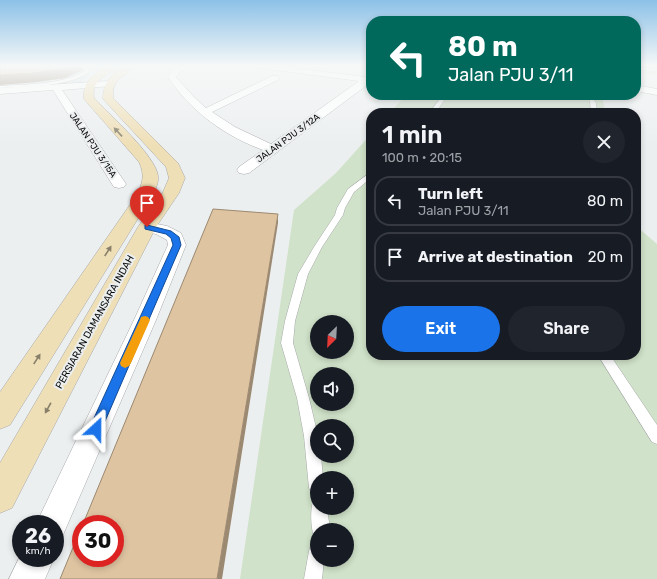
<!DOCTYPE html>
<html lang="en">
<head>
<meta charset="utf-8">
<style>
	:root { --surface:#171b24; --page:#20242c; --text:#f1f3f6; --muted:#9ea1a6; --line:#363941; --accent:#1a73e8 }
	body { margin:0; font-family:Rubik,sans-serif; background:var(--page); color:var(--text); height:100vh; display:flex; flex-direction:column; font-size:15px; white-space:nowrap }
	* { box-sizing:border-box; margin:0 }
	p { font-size:13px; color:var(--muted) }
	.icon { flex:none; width:22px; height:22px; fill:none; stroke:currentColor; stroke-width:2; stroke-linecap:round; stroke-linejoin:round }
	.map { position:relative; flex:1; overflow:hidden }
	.drawer { position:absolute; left:366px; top:108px; width:275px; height:252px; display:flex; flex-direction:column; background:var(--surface); border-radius:16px; box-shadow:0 2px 6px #0003 }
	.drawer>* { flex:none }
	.guide { position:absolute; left:366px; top:16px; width:275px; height:84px; border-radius:16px; box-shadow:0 2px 6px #0003; background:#00695c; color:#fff; overflow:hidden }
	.needle { width:26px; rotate:204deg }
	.tools { position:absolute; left:310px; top:315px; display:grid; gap:8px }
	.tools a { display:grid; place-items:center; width:44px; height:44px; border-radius:50%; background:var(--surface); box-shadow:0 2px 6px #0003; font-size:20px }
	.speed { position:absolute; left:12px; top:515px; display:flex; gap:8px; font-size:20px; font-weight:700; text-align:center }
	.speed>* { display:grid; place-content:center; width:52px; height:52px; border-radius:50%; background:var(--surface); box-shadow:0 2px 6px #0003; line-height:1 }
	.speed small { font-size:10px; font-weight:400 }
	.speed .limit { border:6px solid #d22; background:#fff; color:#111 }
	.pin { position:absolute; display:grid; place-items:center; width:34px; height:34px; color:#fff; margin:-41px -17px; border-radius:50% 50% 50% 0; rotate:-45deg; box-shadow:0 0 4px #0007 }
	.pin .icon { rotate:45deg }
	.me { position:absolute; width:44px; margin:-22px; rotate:24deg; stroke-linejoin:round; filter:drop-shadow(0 0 3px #0008) }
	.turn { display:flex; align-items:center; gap:14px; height:84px; padding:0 16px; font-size:18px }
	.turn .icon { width:52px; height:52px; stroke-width:2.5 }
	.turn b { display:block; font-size:28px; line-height:34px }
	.round { display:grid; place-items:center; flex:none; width:42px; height:42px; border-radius:21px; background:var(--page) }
	.summary { display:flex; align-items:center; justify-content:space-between; height:68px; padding:0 16px }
	h1 { font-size:24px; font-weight:600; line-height:30px }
	.button { display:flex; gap:8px; margin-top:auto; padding:8px 16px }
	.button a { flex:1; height:46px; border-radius:24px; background:var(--accent); color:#fff; font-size:16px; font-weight:600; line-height:46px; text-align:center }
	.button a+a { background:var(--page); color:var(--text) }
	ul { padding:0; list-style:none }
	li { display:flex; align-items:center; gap:12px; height:50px; margin:0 8px 6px; padding:0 8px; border:2px solid var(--line); border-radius:16px }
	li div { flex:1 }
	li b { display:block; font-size:15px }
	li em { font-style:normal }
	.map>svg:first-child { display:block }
	.built { fill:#dbe4e9 }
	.green { fill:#d0e2c9; fill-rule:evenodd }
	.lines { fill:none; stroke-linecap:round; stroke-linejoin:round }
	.service-casing { stroke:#a7a9aa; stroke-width:1 }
	.minor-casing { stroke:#a7a9aa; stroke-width:1 }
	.secondary-casing { stroke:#a7a9aa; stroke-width:1 }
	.service { fill:#fff; fill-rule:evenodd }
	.minor { fill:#fff; fill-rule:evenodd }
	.secondary { fill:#efdfb6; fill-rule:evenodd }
	.shaded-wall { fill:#9c8971 }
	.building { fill:#dfc4a1; stroke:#9c8971 }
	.oneway { fill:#88806a }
	.route { fill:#1a73e8; stroke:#114b97 }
	.slow { fill:#f59e0b }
	.labels { text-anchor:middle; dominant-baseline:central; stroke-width:4; stroke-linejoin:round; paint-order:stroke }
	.far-street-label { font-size:9px; fill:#0b0c0c; stroke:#eceff0 }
	.street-label { font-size:10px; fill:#0b0c0c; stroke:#eceff0 }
</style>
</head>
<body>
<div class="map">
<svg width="657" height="579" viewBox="0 0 657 579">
	<rect width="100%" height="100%" fill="#eceff0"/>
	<path class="built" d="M 0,65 L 105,65 L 81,82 L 0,88 Z"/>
	<path class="green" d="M 636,65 L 657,65 L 657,75 L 636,73 Z
		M 406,95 L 602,95 L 605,113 L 390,113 Z
		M 371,134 L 371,355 L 636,355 L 636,226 L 657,244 L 657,579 L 240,579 L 294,210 L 336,173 ZM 317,322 L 347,322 L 347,352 L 317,352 ZM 317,374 L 347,374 L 347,404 L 317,404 ZM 317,426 L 347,426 L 347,456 L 317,456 ZM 317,478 L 347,478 L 347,508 L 317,508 ZM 317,530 L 347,530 L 347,560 L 317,560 Z"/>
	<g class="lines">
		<defs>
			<path id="service" d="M 81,65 L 83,65 L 90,71 C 69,88 26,86 0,88 L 0,86 C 28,84 61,85 85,71 Z
				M 636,67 L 657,69 L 657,71 L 636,69 Z
				M 443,95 L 448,95 L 435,113 L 429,113 Z
				M 585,95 L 590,95 L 596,103 L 597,113 L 591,113 L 590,101 Z
				M 371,172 L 371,178 L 354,192 L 345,208 L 343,215 L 322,247 L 308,274 L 295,321 L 293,343 L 309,398 L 317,432 L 317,456 L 321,456 L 323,478 L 317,478 L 317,496 L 312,493 L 309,488 L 304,436 L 297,398 L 281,343 L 285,321 L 298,274 L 314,247 L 335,215 L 337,208 L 348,189 Z
				M 598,355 L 610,355 L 657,425 L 657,444 L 652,442 Z
				M 317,501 L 317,508 L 327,508 L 329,522 L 328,530 L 317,530 L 317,537 L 314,536 C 311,529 310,510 313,502 Z
				M 317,543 L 317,560 L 324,560 L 322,579 L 304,579 L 309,551 L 311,545 Z"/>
			<path id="minor" d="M 181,65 L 190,65 L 178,74 L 176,77 L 194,97 L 206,108 L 272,76 L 278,76 L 279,78 L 278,80 L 212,112 L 235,127 L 271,144 L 359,81 L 252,67 L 248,65 L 270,65 L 365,77 L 371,74 L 371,82 L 249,173 L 244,174 L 239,173 L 237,170 L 239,167 L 263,150 C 225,136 190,111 168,77 L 172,70 Z
				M 109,81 L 112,82 L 114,84 L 112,86 L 62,90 L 126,184 L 124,187 L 119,188 L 114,187 L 112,184 L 53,90 L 0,94 L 0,88 Z
				M 636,85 L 657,89 L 657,95 L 636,91 Z
				M 147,222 L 167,226 L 181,233 L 186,245 L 156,320 L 63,535 L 55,539 L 55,524 L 36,524 L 134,320 L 168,245 L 167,240 L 156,234 L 141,231 L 139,227 L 141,223 Z
				M 21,554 L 21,558 L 54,558 L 45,579 L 9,579 Z"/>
			<path id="secondary" d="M 109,65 L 119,65 C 109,77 91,77 94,98 C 109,114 156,156 158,176 C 159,183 155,190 152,196 L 10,425 L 0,429 L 0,392 L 136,196 C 143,183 145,175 139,162 L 84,99 C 82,82 95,72 109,65 Z
				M 126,65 L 136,65 C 125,78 112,76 113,98 L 178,163 L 185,178 L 179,193 L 156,227 L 12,508 L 0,513 L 0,463 L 138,227 L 163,192 L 169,178 L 166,167 L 103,99 C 103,82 112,73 126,65 Z"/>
		</defs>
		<use href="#service" class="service-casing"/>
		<use href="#minor" class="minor-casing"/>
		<use href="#secondary" class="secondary-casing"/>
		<use href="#service" class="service"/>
		<use href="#minor" class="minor"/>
		<use href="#secondary" class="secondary"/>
	</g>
	<path class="shaded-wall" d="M 68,65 L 81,65 L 83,70 L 65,78 L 37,82 L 0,85 L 0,75 Z
		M 278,214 L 278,223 L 222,579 L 217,579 Z"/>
	<path class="building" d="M 0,65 L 72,65 L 62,69 L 33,73 L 0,75 Z
		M 213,209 L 278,214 L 217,579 L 60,579 L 81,528 L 81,558 L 115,558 L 115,524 L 83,524 Z"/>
	<defs><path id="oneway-solid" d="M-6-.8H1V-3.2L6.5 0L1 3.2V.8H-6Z"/></defs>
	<g class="oneway">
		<use href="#oneway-solid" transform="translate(118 132) rotate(-133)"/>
		<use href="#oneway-solid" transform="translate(108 251) rotate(-57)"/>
		<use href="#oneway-solid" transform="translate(37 359) rotate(-57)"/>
		<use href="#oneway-solid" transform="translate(48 408) rotate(119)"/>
	</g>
	<linearGradient id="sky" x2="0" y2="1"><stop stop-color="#8cc1e7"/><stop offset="0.45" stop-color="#f6f8f8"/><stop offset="1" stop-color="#f6f8f8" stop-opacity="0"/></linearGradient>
	<rect width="657" height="146" fill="url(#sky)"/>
	<path class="route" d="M 145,225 L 147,225 L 171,231 L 179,237 L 181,245 L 100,433 L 96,435 L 91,433 L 89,429 L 173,245 L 171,238 L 166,234 L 145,229 Z"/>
	<path class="slow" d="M 145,316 L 148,317 L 150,320 L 131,363 L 129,366 L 125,368 L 121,366 L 120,363 L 140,320 L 141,317 Z"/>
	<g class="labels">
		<g class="far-street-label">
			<text transform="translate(288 138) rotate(-36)">JALAN PJU 3/12A</text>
			<text transform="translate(93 145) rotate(56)">JALAN PJU 3/15A</text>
		</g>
		<g class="street-label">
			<text transform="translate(95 322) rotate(-61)">PERSIARAN DAMANSARA INDAH</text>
		</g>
	</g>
</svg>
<div class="tools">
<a><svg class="needle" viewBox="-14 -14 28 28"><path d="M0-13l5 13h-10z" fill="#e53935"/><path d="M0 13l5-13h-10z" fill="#9ea1a6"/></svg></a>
<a><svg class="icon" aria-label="sound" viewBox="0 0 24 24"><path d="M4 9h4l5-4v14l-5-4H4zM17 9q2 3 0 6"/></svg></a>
<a><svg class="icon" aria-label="search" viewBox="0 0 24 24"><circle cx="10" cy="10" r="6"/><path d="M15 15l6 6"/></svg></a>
<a>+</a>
<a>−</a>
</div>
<div class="speed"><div>26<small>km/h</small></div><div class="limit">30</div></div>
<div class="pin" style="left:147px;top:227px;background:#d93025"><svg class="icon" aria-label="arrive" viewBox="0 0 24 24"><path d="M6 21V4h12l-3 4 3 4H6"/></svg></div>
<svg class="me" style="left:96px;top:429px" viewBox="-20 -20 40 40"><path d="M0-17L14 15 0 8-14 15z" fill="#1a73e8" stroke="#fff" stroke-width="4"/></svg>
<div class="guide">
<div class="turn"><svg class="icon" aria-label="left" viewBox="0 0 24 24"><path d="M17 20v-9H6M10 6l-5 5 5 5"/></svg><div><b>80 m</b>Jalan PJU 3/11</div></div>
</div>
<section class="drawer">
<div class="summary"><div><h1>1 min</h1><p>100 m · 20:15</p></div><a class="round"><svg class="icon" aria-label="close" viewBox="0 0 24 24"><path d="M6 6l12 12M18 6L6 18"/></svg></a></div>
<ul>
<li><svg class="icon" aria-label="left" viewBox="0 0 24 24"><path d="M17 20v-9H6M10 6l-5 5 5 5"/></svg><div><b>Turn left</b><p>Jalan PJU 3/11</p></div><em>80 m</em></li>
<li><svg class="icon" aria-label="arrive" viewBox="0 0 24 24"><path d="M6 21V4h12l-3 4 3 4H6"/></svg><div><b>Arrive at destination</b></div><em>20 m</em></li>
</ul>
<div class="button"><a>Exit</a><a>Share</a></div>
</section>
</div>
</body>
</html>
